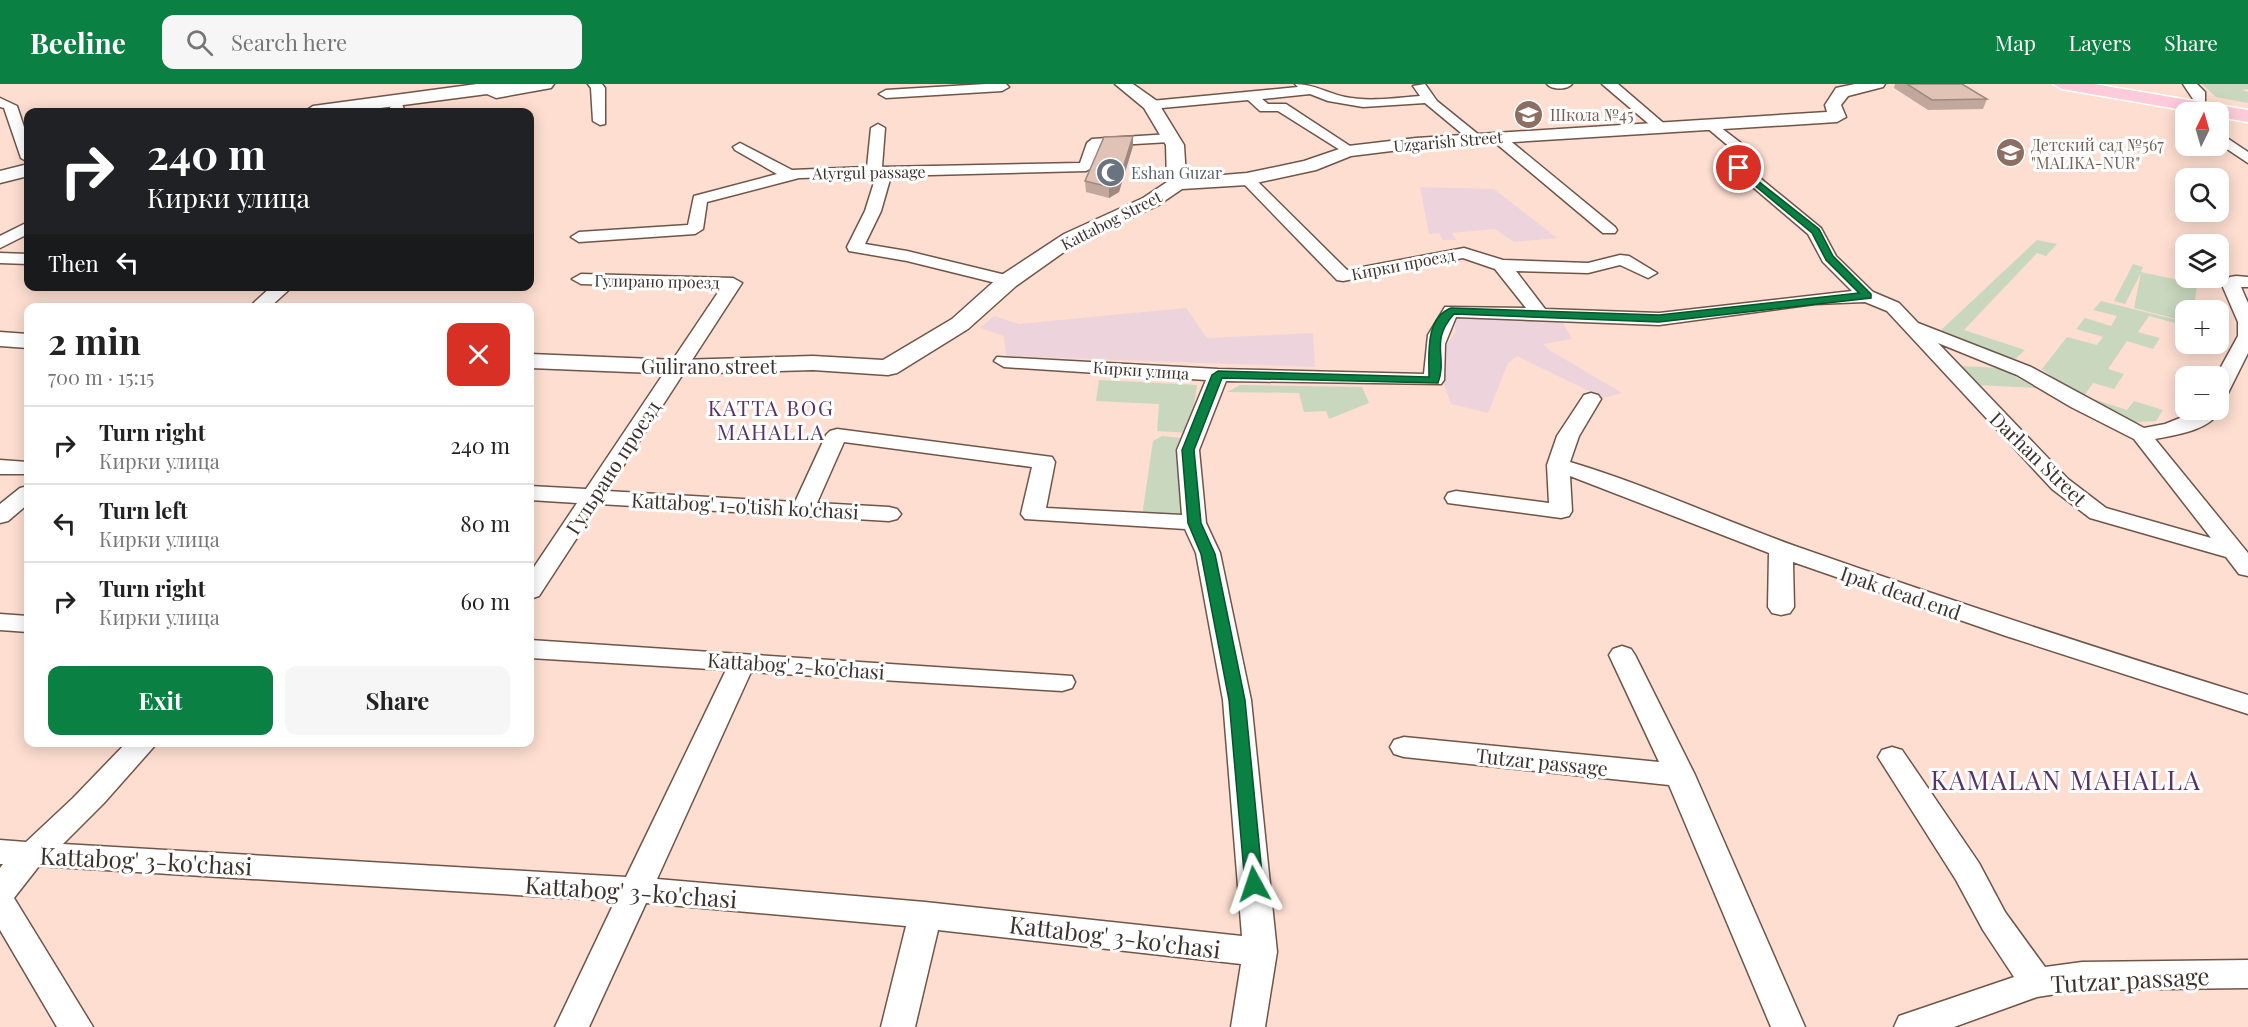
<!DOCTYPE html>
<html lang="en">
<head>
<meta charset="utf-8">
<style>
	:root { --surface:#fff; --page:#f6f6f6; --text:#222; --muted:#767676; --line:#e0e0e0; --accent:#0b8043 }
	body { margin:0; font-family:"Playfair Display",serif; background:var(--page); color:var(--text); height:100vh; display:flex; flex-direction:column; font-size:22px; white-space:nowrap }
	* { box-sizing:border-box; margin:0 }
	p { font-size:20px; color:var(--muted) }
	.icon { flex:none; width:33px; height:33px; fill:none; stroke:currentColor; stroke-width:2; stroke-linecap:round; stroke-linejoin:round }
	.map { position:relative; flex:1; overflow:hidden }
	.panel { position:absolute; left:24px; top:219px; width:510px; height:444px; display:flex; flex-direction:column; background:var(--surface); border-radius:12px; box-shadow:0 3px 15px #0003 }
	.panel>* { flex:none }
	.top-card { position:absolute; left:24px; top:24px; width:510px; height:183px; border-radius:12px; box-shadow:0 3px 15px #0003; background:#202124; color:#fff; overflow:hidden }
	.needle { width:39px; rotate:5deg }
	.fabs { position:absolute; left:2175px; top:18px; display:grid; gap:12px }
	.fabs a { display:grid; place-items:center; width:54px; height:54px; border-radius:12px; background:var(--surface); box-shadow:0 3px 15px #0003; font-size:30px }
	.pin { position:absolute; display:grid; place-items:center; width:51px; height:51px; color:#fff; margin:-26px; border:3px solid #fff; border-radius:50%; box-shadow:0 2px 6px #0007 }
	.me { position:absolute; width:66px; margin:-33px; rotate:355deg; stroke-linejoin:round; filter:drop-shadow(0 0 4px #0008) }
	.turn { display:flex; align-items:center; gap:21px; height:126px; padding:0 24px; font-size:27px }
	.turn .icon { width:78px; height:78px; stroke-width:2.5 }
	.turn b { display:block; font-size:42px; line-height:51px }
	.then { display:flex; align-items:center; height:57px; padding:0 24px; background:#0003; gap:12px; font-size:22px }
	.round { display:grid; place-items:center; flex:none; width:63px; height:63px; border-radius:12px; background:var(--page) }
	.summary { display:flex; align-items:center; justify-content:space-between; height:102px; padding:0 24px }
	h1 { font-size:36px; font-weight:700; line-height:45px }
	.action { display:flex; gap:12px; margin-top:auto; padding:12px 24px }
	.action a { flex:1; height:69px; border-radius:12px; background:var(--accent); color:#fff; font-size:24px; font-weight:700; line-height:69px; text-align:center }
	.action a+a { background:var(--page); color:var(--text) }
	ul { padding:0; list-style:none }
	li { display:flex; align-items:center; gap:18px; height:78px; padding:0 24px; border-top:2px solid var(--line) }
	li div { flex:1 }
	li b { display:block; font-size:22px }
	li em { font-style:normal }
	header { display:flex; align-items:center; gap:36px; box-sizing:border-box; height:84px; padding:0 30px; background:var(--accent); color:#fff }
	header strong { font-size:28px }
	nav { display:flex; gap:33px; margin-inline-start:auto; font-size:21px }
	.search { width:420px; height:54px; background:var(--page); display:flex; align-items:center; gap:15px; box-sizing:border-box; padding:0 21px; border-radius:12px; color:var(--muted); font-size:22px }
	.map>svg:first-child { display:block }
	.industrial { fill:#edd4dc }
	.green { fill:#c9d7be }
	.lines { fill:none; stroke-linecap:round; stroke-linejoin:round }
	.minor-casing { stroke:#6f5549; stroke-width:3 }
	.tertiary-casing { stroke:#6f5549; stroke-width:3 }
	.secondary-casing { stroke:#6f5549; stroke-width:3 }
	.primary-casing { stroke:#fff; stroke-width:3 }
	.minor { fill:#fff; fill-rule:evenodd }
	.tertiary { fill:#fff; fill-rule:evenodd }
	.secondary { fill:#fff; fill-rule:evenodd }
	.primary { fill:#fdcbd9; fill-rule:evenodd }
	.wall { fill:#c2a89c }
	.shaded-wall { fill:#9e887f }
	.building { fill:#e1c3b5; stroke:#9e887f; stroke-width:1.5 }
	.route { fill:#0b8043; stroke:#07532c; stroke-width:1.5 }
	.labels { text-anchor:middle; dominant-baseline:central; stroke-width:6; stroke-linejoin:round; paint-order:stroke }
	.far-education-label { font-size:16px; fill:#785e54; stroke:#fff; text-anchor:start }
	.far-street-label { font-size:16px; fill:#3e322d; stroke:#fff }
	.far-worship-label { font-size:16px; fill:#5b616d; stroke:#fff; text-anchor:start }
	.street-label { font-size:20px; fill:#3e322d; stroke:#fff }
	.neighbourhood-label { font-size:21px; letter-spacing:1.5px; fill:#593168; stroke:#fff }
	.near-street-label { font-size:24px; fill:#3e322d; stroke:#fff }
	.near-neighbourhood-label { font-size:26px; letter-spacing:1.5px; fill:#593168; stroke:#fff }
</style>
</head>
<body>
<header>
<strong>Beeline</strong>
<div class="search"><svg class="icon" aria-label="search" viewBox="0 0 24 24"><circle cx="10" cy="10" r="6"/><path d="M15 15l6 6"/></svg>Search here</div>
<nav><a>Map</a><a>Layers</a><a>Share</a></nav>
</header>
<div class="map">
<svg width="2248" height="943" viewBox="0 0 2248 943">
	<rect width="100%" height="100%" fill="#fdded0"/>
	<path class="industrial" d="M 1420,103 L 1494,105 L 1557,154 L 1514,158 L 1495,145 L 1452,149 L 1456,156 L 1443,156 L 1439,149 L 1429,150 Z
		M 1186,224 L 1207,254 L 1313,249 L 1315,283 L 1006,272 L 1004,252 L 980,244 L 994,232 L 1019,240 Z
		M 1453,232 L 1562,237 L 1572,255 L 1543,260 L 1551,267 L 1622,309 L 1603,314 L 1517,272 L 1508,279 L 1488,329 L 1451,320 L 1444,301 L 1444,264 L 1456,248 Z"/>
	<path class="green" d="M 2202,0 L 2248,0 L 2248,5 L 2242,6 L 2248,8 L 2248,19 L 2216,13 Z
		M 2037,156 L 2057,160 L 2046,172 L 2037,169 L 1964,246 L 2025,266 L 2015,275 L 1939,248 Z
		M 2133,180 L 2143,183 L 2141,188 L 2197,200 L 2194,226 L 2186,226 L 2185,237 L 2134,224 L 2141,189 L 2125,220 L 2114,217 Z
		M 2101,217 L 2185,238 L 2185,253 L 2177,251 L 2183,241 L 2149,232 L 2138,248 L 2160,254 L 2153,265 L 2127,257 L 2108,285 L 2124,290 L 2114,305 L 2093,299 L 2084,312 L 2127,326 L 2134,317 L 2163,326 L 2156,337 L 2124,339 L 2094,328 L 2042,285 L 2067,253 L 2097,261 L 2103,253 L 2076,245 L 2085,234 L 2111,242 L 2117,232 L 2093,226 Z
		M 1959,282 L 1999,284 L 2037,304 L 1975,301 Z
		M 1099,296 L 1197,301 L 1190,349 L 1157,347 L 1159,320 L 1096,317 Z
		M 1240,301 L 1362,303 L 1369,319 L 1329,335 L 1326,327 L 1304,328 L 1299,309 L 1227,308 Z
		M 1162,352 L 1182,354 L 1183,436 L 1145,434 L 1143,425 L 1153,357 Z"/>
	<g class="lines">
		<defs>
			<path id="minor" d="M 588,0 L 602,0 L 605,4 L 605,40 L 600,41 L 593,37 L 591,4 Z
				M 986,0 L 1006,0 L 1009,3 L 1002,7 L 886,14 L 879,10 L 886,6 Z
				M 1295,0 C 1314,0 1327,9 1345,13 C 1369,18 1395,14 1420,12 L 1413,2 L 1425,0 L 1437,17 L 1484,55 L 1477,59 L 1472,58 L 1425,19 L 1363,23 L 1328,17 L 1310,10 L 1262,15 L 1268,20 L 1286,20 L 1353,64 L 1355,67 L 1353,70 L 1348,71 L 1278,27 L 1260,27 L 1248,16 L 1151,25 L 1144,21 L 1151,17 L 1298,3 Z
				M 1547,0 L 1572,0 C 1567,6 1552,6 1547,0 Z
				M 1602,0 L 1618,0 L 1668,43 L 1661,47 L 1656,46 Z
				M 2183,0 L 2197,0 L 2205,8 L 2205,18 L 2195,18 Z
				M 0,14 L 17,22 L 28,55 L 28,78 L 21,74 L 4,24 L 0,23 Z
				M 397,19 L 402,20 L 405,28 L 391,28 L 390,23 Z
				M 1711,36 L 1759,73 L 1761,76 L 1749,85 L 1821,144 L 1836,172 L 1873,208 L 1899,219 L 1918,239 L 2031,283 L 2144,344 L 2165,340 L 2200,326 L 2218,326 L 2218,323 L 2220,326 C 2211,346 2176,351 2155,355 L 2248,469 L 2248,492 L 2239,490 L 2226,473 L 2090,434 L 2052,405 L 1887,227 L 1865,218 L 1815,220 L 1659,241 L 1456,233 L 1445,260 L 1444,296 L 1441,300 L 1226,297 L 1199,366 L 1206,439 L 1220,469 L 1251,616 L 1277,868 L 1265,943 L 1231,943 L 1241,880 L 938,846 L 915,943 L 881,943 L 906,842 L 646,819 L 589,943 L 555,943 L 615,817 L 39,782 L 14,814 L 93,943 L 57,943 L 0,846 L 0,784 L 3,780 L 0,780 L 0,756 L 26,758 L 73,714 L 127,658 L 158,658 L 104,719 L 63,760 L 626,793 L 726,586 L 530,574 L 530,556 L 1072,592 L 1075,598 L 1072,604 L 1062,607 L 751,588 L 657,795 L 925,818 L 1242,852 L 1223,616 L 1196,469 L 1185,445 L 1025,435 L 1021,430 L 1032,383 L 844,358 L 817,419 L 889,423 L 897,425 L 901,430 L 897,435 L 889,437 L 599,420 L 539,512 L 530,515 L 530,489 L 577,419 L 530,416 L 530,402 L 586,405 L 721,204 L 581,200 L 572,195 L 581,190 L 733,194 L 742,199 L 607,407 L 795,418 L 826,351 L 830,347 L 837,345 L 1052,373 L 1055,378 L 1046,424 L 1182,431 L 1177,366 L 1206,296 L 1004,283 L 994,277 L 997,273 L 1218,285 L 1424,290 L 1428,251 L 1445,223 L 1526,224 L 1495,185 L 1463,174 L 1343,197 L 1337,196 L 1242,98 L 1239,95 L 1247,90 L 1252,92 L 1347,186 L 1464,164 L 1503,176 L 1588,179 L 1620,171 L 1629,172 L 1657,189 L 1648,194 L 1620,181 L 1588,189 L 1516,187 L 1545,225 L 1659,229 L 1852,207 L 1823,178 L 1808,150 L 1734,87 L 1731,84 L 1744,75 L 1706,43 L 1706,37 ZM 1938,259 L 2017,291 L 2071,323 L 2134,355 L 2211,454 L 2106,424 L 2068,395 Z
				M 878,40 L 885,44 L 882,83 L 1080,79 L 1087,59 L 1092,55 L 1170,50 L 1177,54 L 1170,58 L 1100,62 L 1093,83 L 1086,87 L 891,92 L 881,127 L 865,160 L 907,167 L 1014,193 L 1017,197 L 1008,202 L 907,177 L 849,167 L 847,163 L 865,127 L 876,92 L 799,94 L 707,118 L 703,145 L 695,150 L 579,158 L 571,153 L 579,148 L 688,141 L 694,112 L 777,90 L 735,66 L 733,63 L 740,59 L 792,86 L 867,83 L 871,44 Z
				M 2218,48 L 2248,68 L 2248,79 L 2218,59 Z
				M 1497,49 L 1502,50 L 1615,143 L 1617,146 L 1615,149 L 1603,149 L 1492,56 L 1492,50 Z
				M 28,138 L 28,150 L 0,164 L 0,152 Z
				M 0,169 L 28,170 L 28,180 L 0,179 Z
				M 2236,192 L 2248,193 L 2248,203 L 2241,203 L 2248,219 L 2248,269 L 2228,309 L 2218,315 L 2216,292 L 2238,252 L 2238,238 L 2222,201 L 2230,193 Z
				M 272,202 L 293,202 L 269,224 L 248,224 Z
				M 1591,309 L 1598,311 L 1601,315 L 1579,352 L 1570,378 C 1647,401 1720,435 1795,462 C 1945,515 2096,564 2248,611 L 2248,630 L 2006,552 L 1793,478 L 1794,523 L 1790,529 L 1781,531 L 1772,529 L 1768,523 L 1769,469 L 1570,392 L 1572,427 L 1569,432 L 1561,434 L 1448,419 L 1445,414 L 1448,409 L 1456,407 L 1549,419 L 1547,381 L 1557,352 L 1584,311 Z
				M 0,376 L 28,378 L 28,390 L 0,390 Z
				M 28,402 L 28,420 L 8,437 L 0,439 L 0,420 L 20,404 Z
				M 0,530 L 28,532 L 28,548 L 0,546 Z
				M 1622,562 L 1631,565 L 1635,571 L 1695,691 L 1805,943 L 1771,943 L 1669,701 L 1404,673 L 1394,670 L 1390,663 L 1394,656 L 1404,653 L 1659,678 L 1609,571 L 1613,565 Z
				M 1892,663 L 1902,666 L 1979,779 L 2005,828 L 2045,883 L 2082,878 L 2248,876 L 2248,904 L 2082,906 L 2037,913 L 1954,943 L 1894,943 L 1899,932 L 2014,893 L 1983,846 L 1956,796 L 1878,673 L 1882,666 Z"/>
			<path id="tertiary" d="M 1115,0 L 1133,0 L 1157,17 L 1184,61 L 1186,94 L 1247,89 L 1304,77 L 1348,62 L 1416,54 L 1827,28 L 1825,21 L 1836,4 L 1855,0 L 1885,0 L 1883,3 L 1848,12 L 1841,21 L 1846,33 L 1837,38 L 1416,64 L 1351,72 L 1316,86 L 1247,101 L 1182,105 L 1157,122 L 1078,158 L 1016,202 L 968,245 L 897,289 L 888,291 L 813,286 L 678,290 L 530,284 L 530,270 L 678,276 L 813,272 L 883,276 L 952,235 L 1000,192 L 1064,150 L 1143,114 L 1167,98 L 1166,61 L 1144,24 Z
				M 0,248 L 28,250 L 28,264 L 0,262 Z"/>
			<path id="secondary" d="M 477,0 L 554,0 L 551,4 L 496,14 L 487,10 L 350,28 L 304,28 L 313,22 Z
				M 28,80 L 28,92 L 0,99 L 0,87 Z"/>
			<path id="primary" d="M 2053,0 L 2094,0 L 2248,26 L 2248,38 L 2218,33 L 2218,28 L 2195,28 L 2062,5 Z"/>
		</defs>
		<use href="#minor" class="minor-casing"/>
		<use href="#tertiary" class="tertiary-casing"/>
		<use href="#secondary" class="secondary-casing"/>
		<use href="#primary" class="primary-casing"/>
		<use href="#minor" class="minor"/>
		<use href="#tertiary" class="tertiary"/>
		<use href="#secondary" class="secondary"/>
		<use href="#primary" class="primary"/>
	</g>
	<path class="wall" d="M 1895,0 L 1962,0 L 1987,15 L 1983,25 L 1928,26 L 1894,4 Z
		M 1133,52 L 1133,62 L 1119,108 L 1109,114 L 1086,108 L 1085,97 Z"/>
	<path class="shaded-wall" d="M 1133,52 L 1133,62 L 1119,108 L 1109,114 L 1109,103 Z"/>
	<path class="building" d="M 1907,0 L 1962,0 L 1987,15 L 1932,16 Z
		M 1133,52 L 1119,97 L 1109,103 L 1085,97 L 1104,53 Z"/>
	<path class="route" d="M 1739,82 L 1819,145 L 1833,172 L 1871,210 L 1871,214 L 1659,238 L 1454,230 C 1429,258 1448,272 1438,299 L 1222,294 L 1194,366 L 1201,439 L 1215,470 L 1245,616 L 1263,800 L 1260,805 L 1247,805 L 1245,800 L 1229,616 L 1201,470 L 1188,439 L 1182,366 L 1212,291 L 1218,287 L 1429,293 C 1429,270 1425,234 1451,224 L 1659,231 L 1859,209 L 1826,176 L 1812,149 L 1736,86 Z"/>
	<defs>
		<symbol id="school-disc" viewBox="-11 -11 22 22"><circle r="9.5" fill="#8d6e63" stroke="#fff"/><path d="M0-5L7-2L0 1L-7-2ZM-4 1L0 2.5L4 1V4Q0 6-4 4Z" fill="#fff"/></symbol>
		<symbol id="mosque-disc" viewBox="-11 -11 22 22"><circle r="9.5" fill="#6b7280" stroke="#fff"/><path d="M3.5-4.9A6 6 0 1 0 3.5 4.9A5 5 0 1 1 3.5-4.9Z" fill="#fff"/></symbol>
	</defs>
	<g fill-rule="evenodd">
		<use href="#school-disc" x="1512" y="14" width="33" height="33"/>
		<use href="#school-disc" x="1994" y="52" width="33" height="33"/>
		<use href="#mosque-disc" x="1094" y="72" width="33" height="33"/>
	</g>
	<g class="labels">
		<g class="far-education-label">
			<text x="1550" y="30">Школа №45</text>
			<text x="2031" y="60">Детский сад №567<tspan x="2031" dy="18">"MALIKA-NUR"</tspan></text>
		</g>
		<g class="far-street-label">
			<text transform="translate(1448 57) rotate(-5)">Uzgarish Street</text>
			<text transform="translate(869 88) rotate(-1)">Atyrgul passage</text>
			<text transform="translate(1111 136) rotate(-27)">Kattabog Street</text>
			<text transform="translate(1403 180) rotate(-11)">Кирки проезд</text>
			<text transform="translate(657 197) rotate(1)">Гулирано проезд</text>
			<text transform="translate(1141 286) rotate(4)">Кирки улица</text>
		</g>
		<g class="far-worship-label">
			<text x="1131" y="88">Eshan Guzar</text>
		</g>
		<g class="street-label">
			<text x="709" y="281">Gulirano street</text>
			<text transform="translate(2039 374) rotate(44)">Darhan Street</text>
			<text transform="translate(612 383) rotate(-57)">Гульрано проезд</text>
			<text transform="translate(745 421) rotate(3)">Kattabog' 1-o'tish ko'chasi</text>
			<text transform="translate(1901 508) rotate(19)">Ipak dead end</text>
			<text transform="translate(796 581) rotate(4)">Kattabog' 2-ko'chasi</text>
			<text transform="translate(1542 677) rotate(6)">Tutzar passage</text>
		</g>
		<g class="neighbourhood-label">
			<text x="771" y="323">KATTA BOG<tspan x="771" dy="24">MAHALLA</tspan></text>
		</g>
		<g class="near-street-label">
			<text transform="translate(146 776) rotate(3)">Kattabog' 3-ko'chasi</text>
			<text transform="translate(631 807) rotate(4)">Kattabog' 3-ko'chasi</text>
			<text transform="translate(1115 852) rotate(7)">Kattabog' 3-ko'chasi</text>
			<text transform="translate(2130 895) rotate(-3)">Tutzar passage</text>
		</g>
		<g class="near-neighbourhood-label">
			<text x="2066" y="695">KAMALAN MAHALLA</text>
		</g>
	</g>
</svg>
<div class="fabs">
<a><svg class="needle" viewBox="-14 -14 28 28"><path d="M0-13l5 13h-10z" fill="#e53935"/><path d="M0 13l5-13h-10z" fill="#767676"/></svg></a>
<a><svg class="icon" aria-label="search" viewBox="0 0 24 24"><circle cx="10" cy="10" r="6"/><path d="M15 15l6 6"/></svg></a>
<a><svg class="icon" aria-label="layers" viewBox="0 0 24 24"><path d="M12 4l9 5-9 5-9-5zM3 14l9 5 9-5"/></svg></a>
<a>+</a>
<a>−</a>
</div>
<div class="pin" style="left:1739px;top:84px;background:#d93025"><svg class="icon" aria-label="arrive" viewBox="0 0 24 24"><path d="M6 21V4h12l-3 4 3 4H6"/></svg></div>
<svg class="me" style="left:1254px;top:800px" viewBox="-20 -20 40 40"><path d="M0-17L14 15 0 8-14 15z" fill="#0b8043" stroke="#fff" stroke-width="4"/></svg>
<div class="top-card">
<div class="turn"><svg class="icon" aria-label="right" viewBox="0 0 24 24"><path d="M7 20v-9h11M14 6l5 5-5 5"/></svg><div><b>240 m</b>Кирки улица</div></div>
<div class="then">Then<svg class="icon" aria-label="left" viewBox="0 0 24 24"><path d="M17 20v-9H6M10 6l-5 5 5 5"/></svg></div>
</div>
<section class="panel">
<div class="summary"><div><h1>2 min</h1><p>700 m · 15:15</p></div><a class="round" style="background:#d93025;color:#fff"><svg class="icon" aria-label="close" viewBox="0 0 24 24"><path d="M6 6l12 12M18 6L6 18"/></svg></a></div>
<ul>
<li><svg class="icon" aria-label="right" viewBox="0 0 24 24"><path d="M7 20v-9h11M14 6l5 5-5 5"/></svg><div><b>Turn right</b><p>Кирки улица</p></div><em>240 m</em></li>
<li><svg class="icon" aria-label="left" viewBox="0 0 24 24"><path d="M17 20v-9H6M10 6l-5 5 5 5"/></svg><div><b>Turn left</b><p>Кирки улица</p></div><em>80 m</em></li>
<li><svg class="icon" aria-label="right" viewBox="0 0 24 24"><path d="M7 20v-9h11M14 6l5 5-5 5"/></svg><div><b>Turn right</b><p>Кирки улица</p></div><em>60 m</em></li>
</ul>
<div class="action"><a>Exit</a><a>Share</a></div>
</section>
</div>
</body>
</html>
